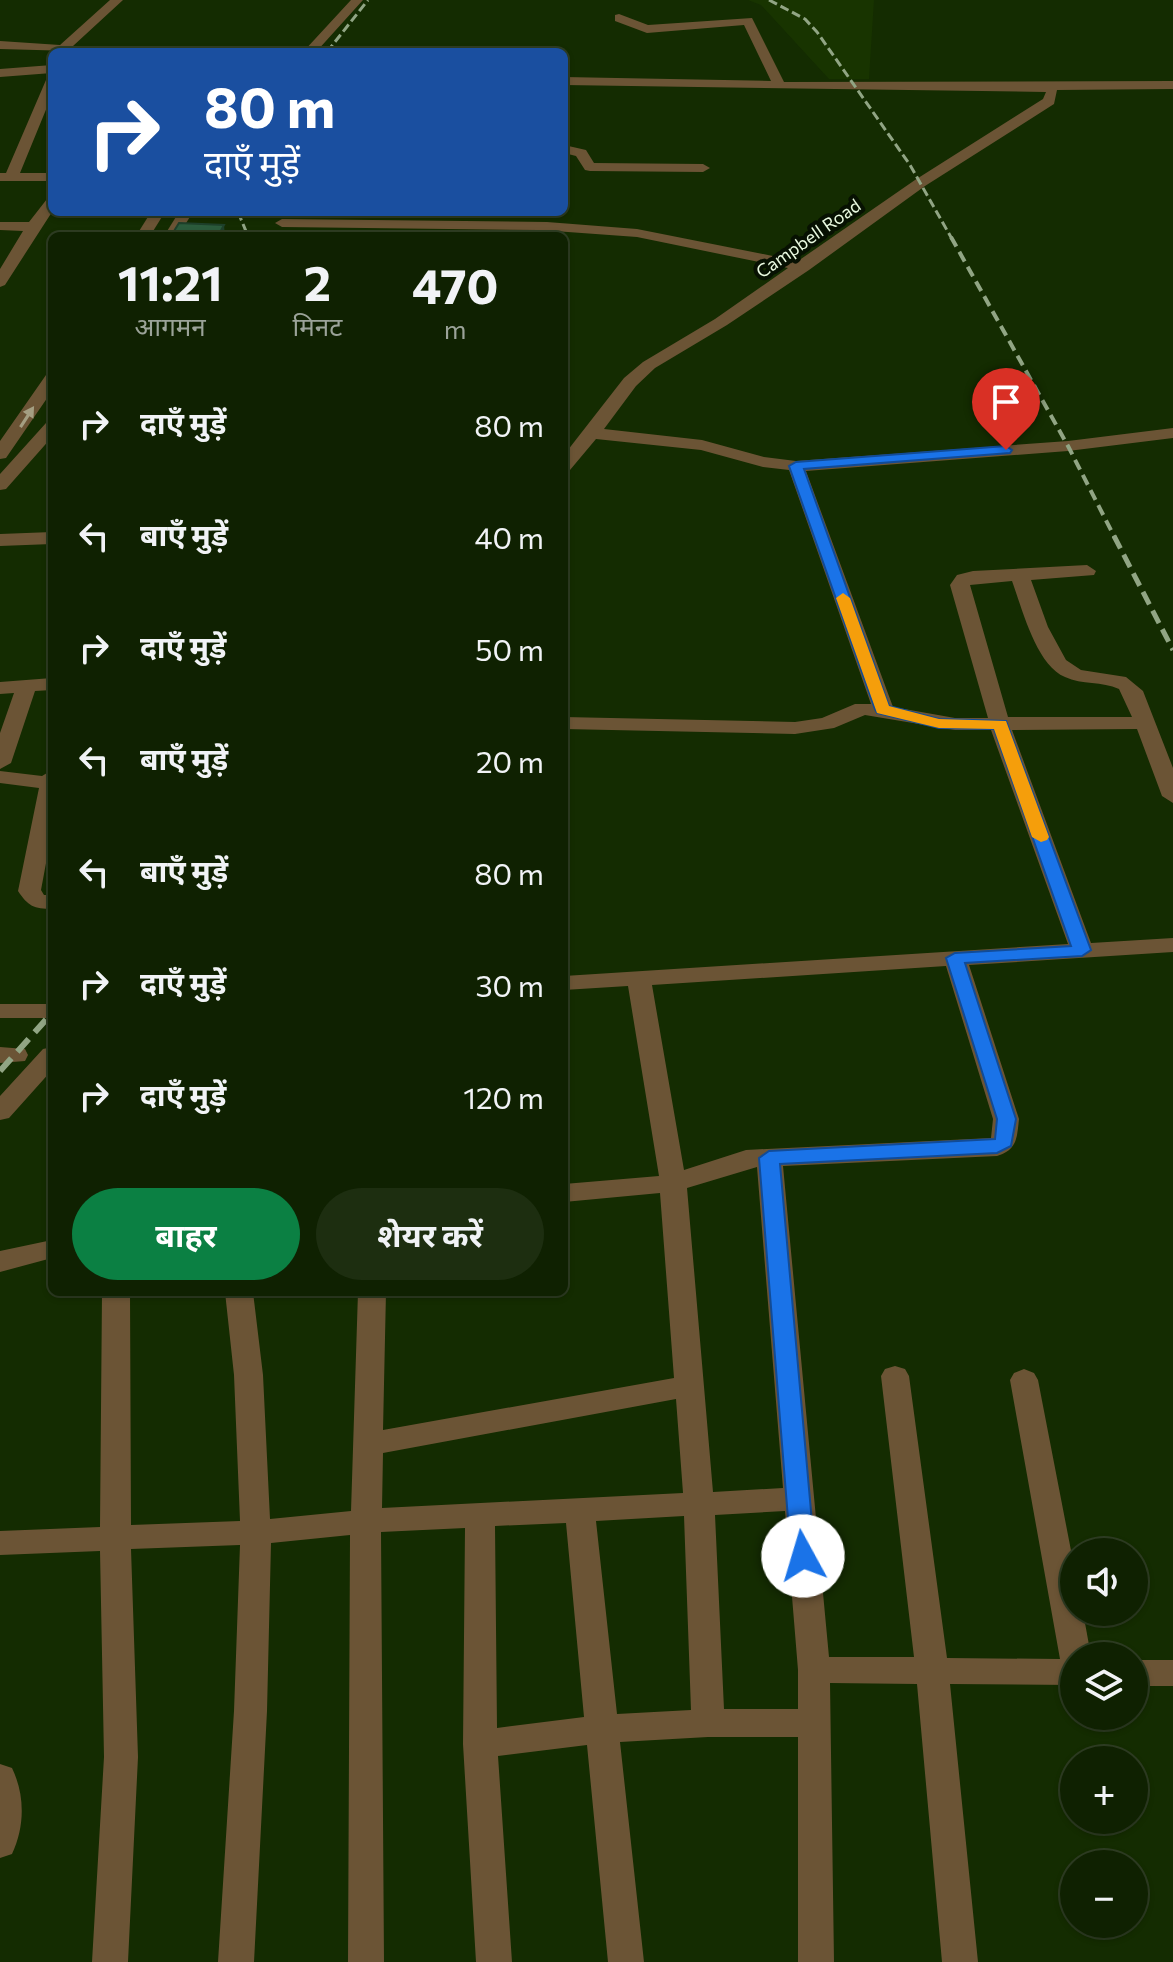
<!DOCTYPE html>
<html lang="hi">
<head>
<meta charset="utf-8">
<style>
	:root { --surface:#0f2101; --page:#1d2e10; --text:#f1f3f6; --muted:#9ba399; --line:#2f3e23; --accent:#0b8043 }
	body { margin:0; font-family:Commissioner,"Noto Sans Devanagari",sans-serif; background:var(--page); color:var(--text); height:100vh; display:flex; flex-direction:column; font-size:30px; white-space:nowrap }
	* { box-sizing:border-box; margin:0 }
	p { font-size:26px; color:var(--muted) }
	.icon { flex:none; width:44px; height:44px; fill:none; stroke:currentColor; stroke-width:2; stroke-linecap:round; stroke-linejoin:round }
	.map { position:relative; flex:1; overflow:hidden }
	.panel { position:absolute; left:48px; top:232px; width:520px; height:1064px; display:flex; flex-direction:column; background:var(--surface); border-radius:12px; box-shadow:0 2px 6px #0004,0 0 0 2px var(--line) }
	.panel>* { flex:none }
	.banner { position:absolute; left:48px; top:48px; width:520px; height:168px; border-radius:12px; box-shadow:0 2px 6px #0004,0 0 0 2px var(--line); background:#1a4fa0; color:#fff; overflow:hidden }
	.controls { position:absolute; left:1060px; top:1538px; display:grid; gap:16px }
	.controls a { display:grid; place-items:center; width:88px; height:88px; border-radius:50%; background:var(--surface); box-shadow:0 2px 6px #0004,0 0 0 2px var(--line); font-size:40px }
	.pin { position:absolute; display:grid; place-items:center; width:68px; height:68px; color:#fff; margin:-82px -34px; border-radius:50% 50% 50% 0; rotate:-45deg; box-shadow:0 0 8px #0007 }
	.pin .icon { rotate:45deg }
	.me { position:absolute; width:88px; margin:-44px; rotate:354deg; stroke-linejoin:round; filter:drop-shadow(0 0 6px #0008) }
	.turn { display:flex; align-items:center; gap:28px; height:168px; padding:0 24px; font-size:36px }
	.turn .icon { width:104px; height:104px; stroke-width:2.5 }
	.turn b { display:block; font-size:56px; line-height:68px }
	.eta { display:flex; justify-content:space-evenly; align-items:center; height:136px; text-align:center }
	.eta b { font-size:48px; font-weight:700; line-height:56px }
	.primary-button { display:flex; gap:16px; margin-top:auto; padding:16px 24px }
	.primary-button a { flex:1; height:92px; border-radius:48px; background:var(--accent); color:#fff; font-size:32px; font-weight:700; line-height:92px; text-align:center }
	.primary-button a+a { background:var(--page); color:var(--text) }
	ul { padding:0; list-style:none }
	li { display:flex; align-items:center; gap:24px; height:112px; padding:0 24px }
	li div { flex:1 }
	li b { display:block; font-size:30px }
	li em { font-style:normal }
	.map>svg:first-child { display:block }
	.built { fill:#183400 }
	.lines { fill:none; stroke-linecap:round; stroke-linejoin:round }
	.minor { fill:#6b5435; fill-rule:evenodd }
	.rail-far3 { stroke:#91a584; stroke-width:3; stroke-dasharray:9 4; stroke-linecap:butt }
	.rail-far2 { stroke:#91a584; stroke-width:4; stroke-dasharray:11 6; stroke-linecap:butt }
	.rail-far1 { stroke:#91a584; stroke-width:5; stroke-dasharray:14 7; stroke-linecap:butt }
	.rail { stroke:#91a584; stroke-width:6; stroke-dasharray:17 9; stroke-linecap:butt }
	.shaded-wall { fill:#1e402a }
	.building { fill:#2b5b3c; stroke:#1e402a; stroke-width:2 }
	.oneway { fill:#a49f82 }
	.route { fill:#1a73e8; stroke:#114b97; stroke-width:2 }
	.slow { fill:#f59e0b }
	.labels { text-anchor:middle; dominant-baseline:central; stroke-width:8; stroke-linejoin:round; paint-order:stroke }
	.far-street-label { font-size:18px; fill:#eafae1; stroke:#071102 }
</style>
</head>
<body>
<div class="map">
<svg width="1173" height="1962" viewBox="0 0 1173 1962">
	<rect width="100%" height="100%" fill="#142c01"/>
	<path class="built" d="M 748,0 L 874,0 L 869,79 L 829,79 L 761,5 Z"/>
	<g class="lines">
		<path class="minor" d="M 110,0 L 123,0 L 73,46 L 102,48 L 108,52 L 0,49 L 0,41 L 60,45 Z
			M 351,0 L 363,0 L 316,52 L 303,52 Z
			M 619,14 L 648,25 L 752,18 L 784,82 L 1173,81 L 1173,89 L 1057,90 L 1054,104 L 925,186 L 809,270 L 727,325 L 655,368 L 636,386 L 604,429 L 702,440 L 764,457 L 796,461 L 1068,441 L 1173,428 L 1173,438 L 1068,451 L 806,471 L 893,707 L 955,718 L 988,718 L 950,585 L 957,575 L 973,571 L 1087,565 L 1096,571 L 1094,575 L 1031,580 L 1048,627 L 1066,660 L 1081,670 L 1126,677 L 1143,691 L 1173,768 L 1173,803 L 1162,796 L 1137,729 L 1012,730 L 1091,943 L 1173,938 L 1173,952 L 969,965 L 1019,1119 C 1017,1138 1017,1150 997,1156 L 783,1166 L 829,1657 L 914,1657 L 881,1376 L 885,1369 L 895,1366 L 905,1369 L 909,1376 L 947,1658 L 1060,1659 L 1010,1380 L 1014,1373 L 1024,1369 L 1034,1373 L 1038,1380 L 1074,1566 L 1074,1612 L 1083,1612 L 1091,1656 L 1074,1656 L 1074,1685 L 950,1684 L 978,1962 L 942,1962 L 917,1684 L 830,1683 L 834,1962 L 798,1962 L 798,1737 L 708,1737 L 620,1742 L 644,1962 L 608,1962 L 587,1745 L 498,1756 L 512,1962 L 476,1962 L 463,1744 L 465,1528 L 381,1532 L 384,1962 L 348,1962 L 350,1535 L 271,1543 L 267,1711 L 254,1962 L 218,1962 L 234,1711 L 240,1545 L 131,1549 L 138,1757 L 128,1962 L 92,1962 L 104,1757 L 100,1551 L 0,1555 L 0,1531 L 100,1527 L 102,1292 L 130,1292 L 131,1525 L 240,1521 L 234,1375 L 225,1292 L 253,1292 L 263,1375 L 270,1519 L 351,1511 L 358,1292 L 386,1292 L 383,1430 L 674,1378 L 660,1193 L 564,1202 L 564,1184 L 659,1176 L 628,986 L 564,990 L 564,976 L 1068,944 L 991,730 L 955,730 L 865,715 L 834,728 L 795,734 L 564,729 L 564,717 L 795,722 L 822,718 L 855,704 L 871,704 L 789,470 L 763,467 L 701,450 L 596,439 L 570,470 L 564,471 L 564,455 L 624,378 L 643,362 L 715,319 L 788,268 L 637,237 L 554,231 L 553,236 L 539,236 L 539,230 L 282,227 L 275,223 L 282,219 L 547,222 L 637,229 L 798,261 L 915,180 L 1043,99 L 1046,92 L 564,85 L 564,77 L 771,81 L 744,25 L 647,33 L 615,21 L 615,15 ZM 1012,581 C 1022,608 1036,665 1065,677 C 1082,685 1102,681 1119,689 L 1132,717 L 1008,717 L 970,585 ZM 946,966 L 993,1119 L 991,1138 L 746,1150 L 684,1170 L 652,985 ZM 757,1167 L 783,1488 L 713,1492 L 687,1188 ZM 676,1399 L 683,1493 L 382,1508 L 383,1453 ZM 785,1511 L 798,1670 L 798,1709 L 724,1709 L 715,1515 ZM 684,1516 L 691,1710 L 617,1714 L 596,1521 ZM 566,1523 L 584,1717 L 497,1728 L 495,1526 Z
			M 52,65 L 52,73 L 0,77 L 0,69 Z
			M 52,76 L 52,95 L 20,173 L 52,173 L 52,181 L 0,181 L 0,173 L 6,173 L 46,80 Z
			M 564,145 L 586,150 L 594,163 L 703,164 L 710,168 L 703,172 L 590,171 L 585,170 L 576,156 L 564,153 Z
			M 52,198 L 52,212 L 5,285 L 0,287 L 0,269 L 23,231 L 0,230 L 0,222 L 29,222 L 47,199 Z
			M 151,212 L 165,212 L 150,236 L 136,236 Z
			M 179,212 L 193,212 L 178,236 L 164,236 Z
			M 52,374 L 52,391 L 6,458 L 0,459 L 0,441 L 46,375 Z
			M 52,422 L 52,437 L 6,489 L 0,490 L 0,474 L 46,423 Z
			M 52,532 L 52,544 L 0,546 L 0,534 Z
			M 52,678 L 52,690 L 35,691 L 11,763 L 0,769 L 0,733 L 14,693 L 0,694 L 0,682 Z
			M 52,770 L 52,831 L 41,890 L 44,895 L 52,895 L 52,909 C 34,909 28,906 18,891 L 39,788 L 0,783 L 0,771 L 42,776 Z
			M 0,1004 L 52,1004 L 52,1018 L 0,1018 Z
			M 0,1047 L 25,1049 L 28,1055 L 25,1061 L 0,1063 Z
			M 52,1047 L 52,1070 L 9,1118 L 0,1120 L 0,1096 L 43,1049 Z
			M 52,1240 L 52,1258 L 0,1272 L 0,1251 Z
			M 1134,1660 L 1173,1660 L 1173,1686 L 1134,1686 Z
			M 0,1764 L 12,1768 C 25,1795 25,1826 12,1854 L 0,1858 Z"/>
		<path class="rail-far3" d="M 769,0 L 805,19 L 817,32 L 910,165 L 952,239
			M 327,52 L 368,0
			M 238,212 L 248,236"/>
		<path class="rail-far2" d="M 951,237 L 1068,446 L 1115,538"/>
		<path class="rail-far1" d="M 1114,536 L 1173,650"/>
		<path class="rail" d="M 0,1071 L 52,1013"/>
	</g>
	<path class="shaded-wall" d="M 224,225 L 225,236 L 218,236 Z"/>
	<path class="building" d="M 179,223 L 224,225 L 218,236 L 171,236 Z"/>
	<defs><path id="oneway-solid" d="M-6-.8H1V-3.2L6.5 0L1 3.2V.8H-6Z" transform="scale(2)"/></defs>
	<use class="oneway" href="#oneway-solid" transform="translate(27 417) rotate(-57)"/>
	<path class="route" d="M 1006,446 L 1012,450 L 1010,453 L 804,469 L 889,706 L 939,719 L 1006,721 L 1091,950 L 1082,956 L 965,963 L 1016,1119 L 1011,1146 L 997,1153 L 780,1164 L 815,1556 L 812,1563 L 803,1565 L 795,1563 L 791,1556 L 759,1158 L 769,1151 L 995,1139 L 997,1119 L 946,958 L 955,953 L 1071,946 L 994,729 L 939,728 L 877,713 L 875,709 L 789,466 L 796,462 Z"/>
	<path class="slow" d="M 843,593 L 850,598 L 889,706 L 939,719 L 1006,721 L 1049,837 L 1047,840 L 1041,842 L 1032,837 L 994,729 L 939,728 L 877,713 L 836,598 Z"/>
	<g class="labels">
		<g class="far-street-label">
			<text transform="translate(808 238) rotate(-35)">Campbell Road</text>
		</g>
	</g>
</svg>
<div class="controls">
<a><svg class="icon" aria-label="sound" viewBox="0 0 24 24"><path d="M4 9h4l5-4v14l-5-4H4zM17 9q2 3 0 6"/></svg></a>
<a><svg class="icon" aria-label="layers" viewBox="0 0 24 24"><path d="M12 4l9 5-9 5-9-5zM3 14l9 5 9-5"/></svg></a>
<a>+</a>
<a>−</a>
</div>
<div class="pin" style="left:1006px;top:450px;background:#d93025"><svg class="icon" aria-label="arrive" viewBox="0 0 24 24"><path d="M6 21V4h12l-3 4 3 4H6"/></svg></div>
<svg class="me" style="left:803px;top:1556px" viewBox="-20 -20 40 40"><circle r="19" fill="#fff"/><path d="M0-13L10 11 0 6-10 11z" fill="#1a73e8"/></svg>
<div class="banner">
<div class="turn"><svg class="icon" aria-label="right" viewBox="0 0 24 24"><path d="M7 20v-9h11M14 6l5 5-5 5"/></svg><div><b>80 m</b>दाएँ मुड़ें</div></div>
</div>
<section class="panel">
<div class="eta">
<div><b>11:21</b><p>आगमन</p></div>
<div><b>2</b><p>मिनट</p></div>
<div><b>470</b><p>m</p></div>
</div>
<ul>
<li><svg class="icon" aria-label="right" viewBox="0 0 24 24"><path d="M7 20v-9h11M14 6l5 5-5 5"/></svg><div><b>दाएँ मुड़ें</b></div><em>80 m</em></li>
<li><svg class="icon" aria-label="left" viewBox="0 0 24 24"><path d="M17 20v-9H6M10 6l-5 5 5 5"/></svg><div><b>बाएँ मुड़ें</b></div><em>40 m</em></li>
<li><svg class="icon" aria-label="right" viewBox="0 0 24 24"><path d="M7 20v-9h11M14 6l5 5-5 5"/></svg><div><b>दाएँ मुड़ें</b></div><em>50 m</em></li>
<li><svg class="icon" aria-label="left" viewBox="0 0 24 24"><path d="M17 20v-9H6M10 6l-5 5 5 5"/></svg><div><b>बाएँ मुड़ें</b></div><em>20 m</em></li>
<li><svg class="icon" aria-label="left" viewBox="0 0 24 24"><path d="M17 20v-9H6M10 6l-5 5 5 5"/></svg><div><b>बाएँ मुड़ें</b></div><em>80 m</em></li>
<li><svg class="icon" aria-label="right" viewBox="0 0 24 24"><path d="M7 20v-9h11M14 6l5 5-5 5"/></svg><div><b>दाएँ मुड़ें</b></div><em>30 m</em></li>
<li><svg class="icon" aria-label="right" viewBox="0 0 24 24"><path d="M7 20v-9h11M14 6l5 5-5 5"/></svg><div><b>दाएँ मुड़ें</b></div><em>120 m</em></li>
</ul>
<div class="primary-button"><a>बाहर</a><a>शेयर करें</a></div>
</section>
</div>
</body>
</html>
